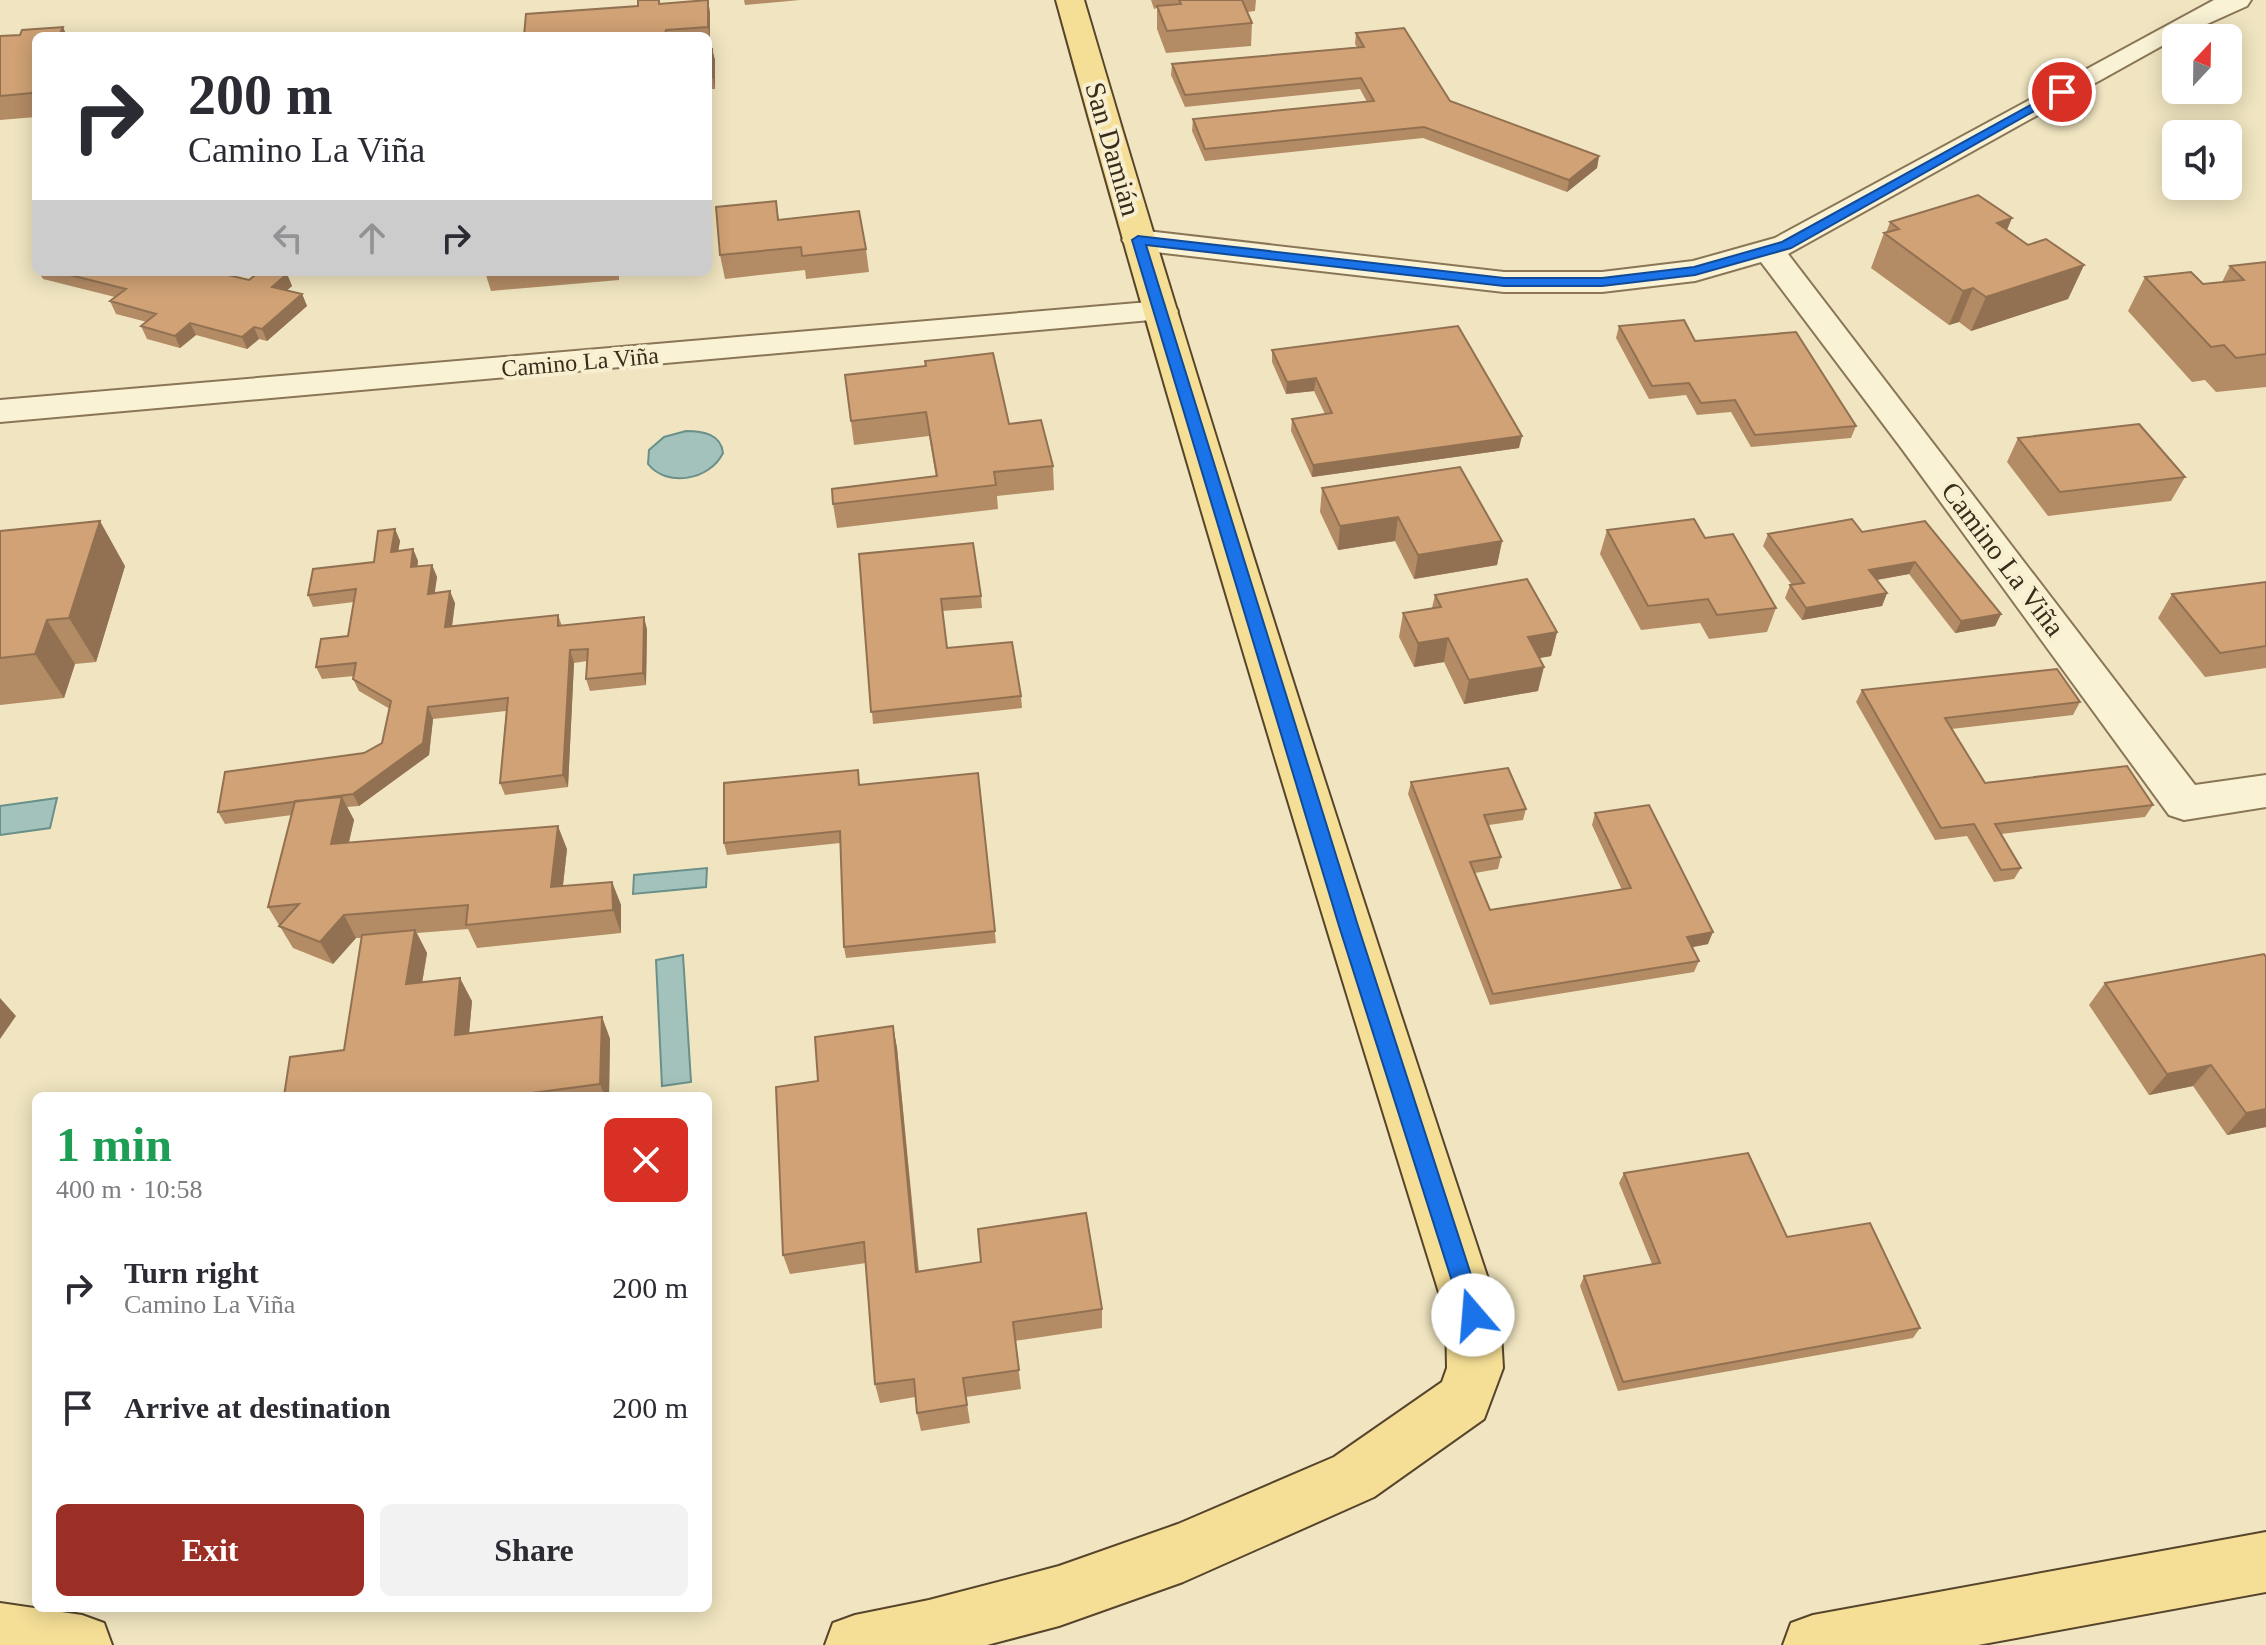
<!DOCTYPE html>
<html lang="en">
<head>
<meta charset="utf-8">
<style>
	:root { --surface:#fff; --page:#f2f2f3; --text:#2b2b33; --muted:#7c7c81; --accent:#9b2e25 }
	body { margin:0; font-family:Georgia,serif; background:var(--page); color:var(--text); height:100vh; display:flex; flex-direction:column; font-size:30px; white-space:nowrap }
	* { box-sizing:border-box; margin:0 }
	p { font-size:26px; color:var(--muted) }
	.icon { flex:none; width:44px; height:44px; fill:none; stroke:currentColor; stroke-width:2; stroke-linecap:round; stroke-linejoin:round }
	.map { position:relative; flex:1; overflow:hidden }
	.panel { position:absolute; left:32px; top:1092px; width:680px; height:520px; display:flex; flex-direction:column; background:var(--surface); border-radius:12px; box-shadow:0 4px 20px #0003 }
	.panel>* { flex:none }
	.hud { position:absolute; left:32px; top:32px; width:680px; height:244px; border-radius:12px; box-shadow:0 4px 20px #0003; background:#fff; color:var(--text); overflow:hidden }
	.needle { width:52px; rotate:22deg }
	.buttons { position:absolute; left:2162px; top:24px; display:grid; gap:16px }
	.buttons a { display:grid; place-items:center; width:80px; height:80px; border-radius:12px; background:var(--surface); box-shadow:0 4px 20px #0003; font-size:40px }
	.pin { position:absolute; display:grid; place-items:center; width:68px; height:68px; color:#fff; margin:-34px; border:4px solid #fff; border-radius:50%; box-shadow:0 2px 8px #0007 }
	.me { position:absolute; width:88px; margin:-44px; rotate:342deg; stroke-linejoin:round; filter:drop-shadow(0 0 6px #0008) }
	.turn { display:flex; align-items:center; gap:28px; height:168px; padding:0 24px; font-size:36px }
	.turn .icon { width:104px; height:104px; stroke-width:2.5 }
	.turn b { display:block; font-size:56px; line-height:68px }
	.lanes { display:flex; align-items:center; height:76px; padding:0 24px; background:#0003; justify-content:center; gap:40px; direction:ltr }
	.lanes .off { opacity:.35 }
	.round { display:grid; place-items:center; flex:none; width:84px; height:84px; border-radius:12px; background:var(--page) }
	.overview { display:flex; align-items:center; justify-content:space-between; height:136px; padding:0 24px }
	h1 { font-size:48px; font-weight:700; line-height:60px; color:#1e9e55 }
	.cta { display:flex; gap:16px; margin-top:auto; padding:16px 24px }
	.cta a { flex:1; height:92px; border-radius:12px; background:var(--accent); color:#fff; font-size:32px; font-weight:700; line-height:92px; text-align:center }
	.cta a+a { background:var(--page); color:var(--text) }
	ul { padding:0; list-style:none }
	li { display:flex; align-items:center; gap:24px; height:120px; padding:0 24px }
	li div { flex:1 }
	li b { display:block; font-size:30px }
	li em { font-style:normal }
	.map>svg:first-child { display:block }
	.water { fill:#a3c2bb; stroke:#6a908a; stroke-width:2 }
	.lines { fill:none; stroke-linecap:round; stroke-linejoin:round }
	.minor-casing { stroke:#8a7657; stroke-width:4 }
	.major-casing { stroke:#57442c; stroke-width:4 }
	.minor { fill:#faf2d4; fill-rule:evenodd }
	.major { fill:#f5df96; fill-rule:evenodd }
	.wall { fill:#b38b65 }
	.shaded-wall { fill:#927152 }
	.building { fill:#d0a275; stroke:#927152; stroke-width:2 }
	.route { fill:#1a73e8; stroke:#114b97; stroke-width:2 }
	.labels { text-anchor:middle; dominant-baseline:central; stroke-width:8; stroke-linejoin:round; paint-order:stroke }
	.far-street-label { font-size:24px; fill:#392c1c; stroke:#f7efd0 }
	.street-label { font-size:28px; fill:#392c1c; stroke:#f7efd0 }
</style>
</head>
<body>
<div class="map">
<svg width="2266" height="1645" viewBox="0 0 2266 1645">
	<rect width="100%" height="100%" fill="#f0e5c0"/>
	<path class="water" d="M 686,431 C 703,431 721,434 723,453 C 710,480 667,488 648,464 L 649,450 L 664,437 Z
		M 57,798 L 50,828 L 0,835 L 0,806 Z
		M 707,868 L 706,887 L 633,894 L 634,875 Z
		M 683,955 L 691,1082 L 662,1086 L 656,960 Z"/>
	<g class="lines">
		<defs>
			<path id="minor" d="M 2214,0 L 2251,0 L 2247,6 L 2176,38 L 1788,254 L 2195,785 L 2266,775 L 2266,807 L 2184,820 L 2169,815 L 1902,449 L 1761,262 L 1695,281 L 1602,292 L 1504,292 L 1138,250 L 1127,247 L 1122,240 L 1127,233 L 1138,230 L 1504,272 L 1602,272 L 1693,261 L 1775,238 Z
				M 1161,301 L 1173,304 L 1178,311 L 1173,318 L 0,422 L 0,400 Z"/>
			<path id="major" d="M 1056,0 L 1084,0 C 1213,441 1355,879 1500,1315 L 1503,1368 L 1484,1419 L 1374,1497 L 1183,1582 L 1059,1626 L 987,1645 L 825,1645 L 833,1623 L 855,1615 L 929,1600 L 1059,1566 L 1178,1524 L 1334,1457 L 1442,1382 L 1447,1368 L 1446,1315 C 1310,878 1177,441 1056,0 Z
				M 2266,1532 L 2266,1592 L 1978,1645 L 1783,1645 L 1791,1623 L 1813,1615 Z
				M 0,1603 L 82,1615 L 104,1623 L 112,1645 L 0,1645 Z"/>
		</defs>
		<use href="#minor" class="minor-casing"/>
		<use href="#major" class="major-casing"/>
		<use href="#minor" class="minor"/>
		<use href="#major" class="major"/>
	</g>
	<path class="wall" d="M 744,0 L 800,0 L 745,5 Z
		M 1151,0 L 1256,0 L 1255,11 L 1247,12 L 1252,23 L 1251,46 L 1166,53 L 1157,29 L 1157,8 L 1154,9 Z
		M 661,4 L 710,12 L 710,39 L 708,39 L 708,36 L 524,36 L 638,6 Z
		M 1356,33 L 1450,101 L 1599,156 L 1597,168 L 1567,192 L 1423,138 L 1205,161 L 1192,131 L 1193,119 L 1367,102 L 1360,89 L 1185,107 L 1171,75 L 1172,64 L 1357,47 L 1355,44 Z
		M 0,36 L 36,36 L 36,117 L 0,120 Z
		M 708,49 L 712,49 L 715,60 L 715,89 L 708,89 Z
		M 776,201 L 779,220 L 866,249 L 869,272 L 806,279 L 805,270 L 725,279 L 720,255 Z
		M 1890,222 L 2007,230 L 2028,245 L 2084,265 L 2068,299 L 1971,331 L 1959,322 L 1949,325 L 1871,268 L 1884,233 L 1886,233 Z
		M 2266,262 L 2266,387 L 2216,392 L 2205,380 L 2192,382 L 2128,311 L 2145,277 L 2203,284 L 2222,282 L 2230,266 Z
		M 39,272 L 231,272 L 228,275 L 249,280 L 287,274 L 292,286 L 287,290 L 302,294 L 307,306 L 267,341 L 259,339 L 247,349 L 196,335 L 180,348 L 147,339 L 141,326 L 147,322 L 116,314 L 110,301 L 115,297 L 43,279 Z
		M 485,272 L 619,272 L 619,280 L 491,291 Z
		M 1619,326 L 1695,341 L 1856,426 L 1851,438 L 1751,447 L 1731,412 L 1697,415 L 1686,395 L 1649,399 L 1616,338 Z
		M 1272,350 L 1519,448 L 1312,477 L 1291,431 L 1292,419 L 1325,414 L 1314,391 L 1286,394 L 1272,362 Z
		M 845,375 L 1009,424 L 1053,466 L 1054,490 L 997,496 L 998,509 L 837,528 L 833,504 L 936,477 L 929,436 L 854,445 Z
		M 2018,438 L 2185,477 L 2171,501 L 2048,516 L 2007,462 Z
		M 1322,488 L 1502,541 L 1497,565 L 1414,579 L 1395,541 L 1338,550 L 1320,512 Z
		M 1925,521 L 2001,614 L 1995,626 L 1955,633 L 1909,574 L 1877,580 L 1887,593 L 1882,606 L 1802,620 L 1785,598 L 1790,585 L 1792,585 L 1763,546 L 1768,534 L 1862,532 Z
		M 395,529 L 400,541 L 398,551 L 413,549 L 418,561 L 417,567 L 432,565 L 437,577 L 434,593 L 455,603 L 452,627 L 558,615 L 562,626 L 647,629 L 646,685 L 590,691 L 586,679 L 587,661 L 574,663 L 568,787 L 505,795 L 500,783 L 506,711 L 433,719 L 429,755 L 359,806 L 347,807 L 354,820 L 349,842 L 567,849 L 563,886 L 612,882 L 621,905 L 621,933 L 477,948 L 468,929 L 417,933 L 427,953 L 422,983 L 472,1001 L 469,1033 L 602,1017 L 610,1039 L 609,1096 L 284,1096 L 344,1050 L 362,938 L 356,938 L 333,964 L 293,948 L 268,907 L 292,815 L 225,824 L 218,812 L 364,753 L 382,743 L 390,709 L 359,691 L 353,679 L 354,676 L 322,679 L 316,667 L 348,636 L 354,602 L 313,607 L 308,595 L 374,562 Z
		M 1607,530 L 1776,608 L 1767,632 L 1709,639 L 1700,623 L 1641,630 L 1600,554 Z
		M 0,531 L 125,566 L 96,662 L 75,664 L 64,698 L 0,705 Z
		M 859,554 L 981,596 L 982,608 L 942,611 L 947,648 L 1021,696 L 1022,708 L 873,724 Z
		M 2266,582 L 2266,668 L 2205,677 L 2158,618 L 2172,594 Z
		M 1435,595 L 1557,632 L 1551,656 L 1539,658 L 1538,691 L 1464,704 L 1444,662 L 1414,667 L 1399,637 L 1403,613 L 1432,608 Z
		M 1862,690 L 2080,702 L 2073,715 L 1951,729 L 1985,783 L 2153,805 L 2145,817 L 2001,834 L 2021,868 L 2014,879 L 1994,882 L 1967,836 L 1935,840 L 1856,702 Z
		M 978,773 L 996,943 L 846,958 L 844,947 L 840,843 L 727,855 L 724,843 L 860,785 Z
		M 1411,782 L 1526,809 L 1523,820 L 1489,825 L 1501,857 L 1498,869 L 1475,873 L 1490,910 L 1622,890 L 1592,825 L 1595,813 L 1708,944 L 1692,947 L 1699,961 L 1694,972 L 1490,1005 L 1408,794 Z
		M 2266,957 L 2266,1127 L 2227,1135 L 2193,1086 L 2149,1095 L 2089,1005 L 2105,983 Z
		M 893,1026 L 897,1048 L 919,1272 L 1102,1309 L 1102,1328 L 1015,1341 L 1021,1389 L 966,1397 L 970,1423 L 921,1431 L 917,1413 L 915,1397 L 880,1403 L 875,1384 L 866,1263 L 790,1274 L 783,1255 L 818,1081 Z
		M 1624,1173 L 1787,1237 L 1920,1328 L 1913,1338 L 1618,1391 L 1580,1286 L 1584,1276 L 1652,1264 L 1619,1183 Z"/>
	<path class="shaded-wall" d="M 708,0 L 710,12 L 710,39 L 708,27 Z
		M 63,27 L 67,36 L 59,36 Z
		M 712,49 L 715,60 L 715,89 L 713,77 Z
		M 36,84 L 36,102 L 32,93 Z
		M 1599,156 L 1597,168 L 1567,192 L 1569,180 Z
		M 2012,218 L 1998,252 L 1997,223 Z
		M 2084,265 L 2068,299 L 1971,331 L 1986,297 Z
		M 287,274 L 292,286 L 277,299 L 272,287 Z
		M 1973,288 L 1959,322 L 1949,325 L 1963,291 Z
		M 302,294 L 307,306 L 267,341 L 262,329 Z
		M 190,323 L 196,335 L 180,348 L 175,336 Z
		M 254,327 L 259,339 L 247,349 L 242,337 Z
		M 1316,378 L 1314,391 L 1286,394 L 1287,382 Z
		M 1522,436 L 1519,448 L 1312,477 L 1313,465 Z
		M 1398,517 L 1395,541 L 1338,550 L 1340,526 Z
		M 100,521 L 125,566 L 96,662 L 69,618 Z
		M 395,529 L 400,541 L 396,564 L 391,552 Z
		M 1502,541 L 1497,565 L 1414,579 L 1418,555 Z
		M 413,549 L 418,561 L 416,580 L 411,567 Z
		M 1915,562 L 1909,574 L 1864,582 L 1869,570 Z
		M 432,565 L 437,577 L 433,606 L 428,594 Z
		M 450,591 L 455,603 L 450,640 L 445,627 Z
		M 1887,593 L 1882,606 L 1802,620 L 1806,608 Z
		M 2001,614 L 1995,626 L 1955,633 L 1961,621 Z
		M 644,617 L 647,629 L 646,685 L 643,673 Z
		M 47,620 L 75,664 L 64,698 L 35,654 Z
		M 1557,632 L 1551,656 L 1522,661 L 1528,637 Z
		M 1448,638 L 1444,662 L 1414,667 L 1418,643 Z
		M 570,650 L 574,663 L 568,787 L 563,775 Z
		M 1544,667 L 1538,691 L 1464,704 L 1469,680 Z
		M 428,707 L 433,719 L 429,755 L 359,806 L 353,794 Z
		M 342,797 L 354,820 L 343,867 L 331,844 Z
		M 558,826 L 567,849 L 560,910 L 551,887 Z
		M 612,882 L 621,905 L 621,933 L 613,910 Z
		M 344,915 L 356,938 L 333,964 L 320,942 Z
		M 415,930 L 427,953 L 418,1007 L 406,984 Z
		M 1713,932 L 1708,944 L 1683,949 L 1687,937 Z
		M 460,978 L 472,1001 L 467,1057 L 455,1035 Z
		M 0,998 L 16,1016 L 0,1039 Z
		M 602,1017 L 610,1039 L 609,1096 L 605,1096 L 600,1084 Z
		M 893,1026 L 897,1048 L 920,1292 L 916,1272 Z
		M 2211,1065 L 2193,1086 L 2149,1095 L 2167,1074 Z
		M 2266,1109 L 2266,1127 L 2227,1135 L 2246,1113 Z"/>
	<path class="building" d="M 638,0 L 659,0 L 659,4 L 708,0 L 708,27 L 666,30 L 665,36 L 604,36 L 604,34 L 576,36 L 524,36 L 526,14 L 638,6 Z
		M 1179,0 L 1242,0 L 1252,23 L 1167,31 L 1157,6 L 1181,4 Z
		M 63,27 L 59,36 L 36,36 L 36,84 L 32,93 L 0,96 L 0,36 L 20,35 L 22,30 Z
		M 1404,28 L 1450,101 L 1599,156 L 1569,180 L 1424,127 L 1205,149 L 1193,119 L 1374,101 L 1361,78 L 1185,95 L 1172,64 L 1364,47 L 1356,33 Z
		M 708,49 L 712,49 L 713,77 L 708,78 Z
		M 1978,195 L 2012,218 L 1997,223 L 2028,245 L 2046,239 L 2084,265 L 1986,297 L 1973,288 L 1963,291 L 1884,233 L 1899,229 L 1890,222 Z
		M 776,201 L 778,220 L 859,211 L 866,249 L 802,256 L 801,247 L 720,255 L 716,207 Z
		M 2266,262 L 2266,354 L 2236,358 L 2224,345 L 2211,347 L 2145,277 L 2191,272 L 2203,284 L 2244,280 L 2230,266 Z
		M 58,272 L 215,272 L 249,280 L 259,272 L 280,272 L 287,274 L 272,287 L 302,294 L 262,329 L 254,327 L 242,337 L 190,323 L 175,336 L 141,326 L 156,314 L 110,301 L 126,289 Z
		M 1684,320 L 1695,341 L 1796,332 L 1856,426 L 1755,435 L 1735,400 L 1701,403 L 1689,383 L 1652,386 L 1619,326 Z
		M 1458,326 L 1522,436 L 1313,465 L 1292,419 L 1332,413 L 1316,378 L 1287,382 L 1272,350 Z
		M 993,353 L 1009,424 L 1041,420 L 1053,466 L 994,472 L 996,485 L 833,504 L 832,489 L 937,476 L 926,412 L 851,421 L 845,375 L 926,366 L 925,361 Z
		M 2139,424 L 2185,477 L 2060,492 L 2018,438 Z
		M 1460,467 L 1502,541 L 1418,555 L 1398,517 L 1340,526 L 1322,488 Z
		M 1694,519 L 1705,538 L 1733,534 L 1776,608 L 1717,615 L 1708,599 L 1648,606 L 1607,530 Z
		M 1852,519 L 1862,532 L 1925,521 L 2001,614 L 1961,621 L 1915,562 L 1869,570 L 1887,593 L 1806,608 L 1790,585 L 1804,583 L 1768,534 Z
		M 100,521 L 69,618 L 47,620 L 35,654 L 0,658 L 0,531 Z
		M 395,529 L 391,552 L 413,549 L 411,567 L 432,565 L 428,594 L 450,591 L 445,627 L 558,615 L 558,626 L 644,617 L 643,673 L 586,679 L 588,649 L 570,650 L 563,775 L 500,783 L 508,698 L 428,707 L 423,743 L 353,794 L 218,812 L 225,772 L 364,753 L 382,743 L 391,701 L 353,679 L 356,663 L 316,667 L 321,639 L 348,636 L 356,589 L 308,595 L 313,569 L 374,562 L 378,531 Z
		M 973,543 L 981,596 L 941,599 L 947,648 L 1012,642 L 1021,696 L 871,712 L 859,554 Z
		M 1527,579 L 1557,632 L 1528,637 L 1544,667 L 1469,680 L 1448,638 L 1418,643 L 1403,613 L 1441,607 L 1435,595 Z
		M 2266,582 L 2266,646 L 2220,653 L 2172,594 Z
		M 2057,669 L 2080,702 L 1945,718 L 1985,783 L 2127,766 L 2153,805 L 1995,824 L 2021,868 L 2001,870 L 1974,824 L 1941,828 L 1862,690 Z
		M 1508,768 L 1526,809 L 1484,815 L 1501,857 L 1470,862 L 1490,910 L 1631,888 L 1595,813 L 1649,805 L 1713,932 L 1687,937 L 1699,961 L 1493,994 L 1411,782 Z
		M 858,770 L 859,785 L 978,773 L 995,931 L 844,947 L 840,831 L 724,843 L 724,783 Z
		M 342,797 L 331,844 L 558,826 L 551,887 L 612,882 L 613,910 L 466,925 L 468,905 L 344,915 L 320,942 L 279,926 L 299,904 L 268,907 L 295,801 Z
		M 415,930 L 406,984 L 460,978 L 455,1035 L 602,1017 L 600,1084 L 509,1096 L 351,1096 L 352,1093 L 329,1096 L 284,1096 L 290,1057 L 344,1050 L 362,935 Z
		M 2264,954 L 2266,957 L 2266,1109 L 2246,1113 L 2211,1065 L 2167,1074 L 2105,983 Z
		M 893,1026 L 916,1272 L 981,1262 L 978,1229 L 1086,1213 L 1102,1309 L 1013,1322 L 1019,1370 L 963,1378 L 967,1405 L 917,1413 L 914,1379 L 875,1384 L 864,1242 L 783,1255 L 776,1087 L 818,1081 L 815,1037 Z
		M 1748,1153 L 1787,1237 L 1870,1223 L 1920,1328 L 1623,1382 L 1584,1276 L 1660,1263 L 1624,1173 Z"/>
	<path class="route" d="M 2058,90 L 2068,92 L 1791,248 L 1695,275 L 1602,286 L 1504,286 L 1146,245 L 1358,926 L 1484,1315 L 1481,1322 L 1473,1326 L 1465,1322 L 1339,926 L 1132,240 L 1138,236 L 1504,278 L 1602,278 L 1694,267 L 1782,242 Z"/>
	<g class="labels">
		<g class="far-street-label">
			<text transform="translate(580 362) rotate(-5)">Camino La Viña</text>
		</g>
		<g class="street-label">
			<text transform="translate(1113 149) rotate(74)">San Damián</text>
			<text transform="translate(2003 559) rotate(53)">Camino La Viña</text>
		</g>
	</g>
</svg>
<div class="buttons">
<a><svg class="needle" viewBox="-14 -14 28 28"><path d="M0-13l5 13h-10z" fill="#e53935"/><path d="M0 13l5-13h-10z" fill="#7c7c81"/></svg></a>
<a><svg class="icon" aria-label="sound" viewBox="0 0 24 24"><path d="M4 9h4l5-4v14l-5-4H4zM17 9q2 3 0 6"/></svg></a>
</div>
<div class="pin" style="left:2062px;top:92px;background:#d93025"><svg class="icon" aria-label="arrive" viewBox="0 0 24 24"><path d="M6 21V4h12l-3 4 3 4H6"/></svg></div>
<svg class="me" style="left:1473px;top:1315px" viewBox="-20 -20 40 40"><circle r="19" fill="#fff"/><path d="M0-13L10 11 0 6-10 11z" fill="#1a73e8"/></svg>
<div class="hud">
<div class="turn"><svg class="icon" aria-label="right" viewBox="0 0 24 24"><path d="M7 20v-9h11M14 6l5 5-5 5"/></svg><div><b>200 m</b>Camino La Viña</div></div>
<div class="lanes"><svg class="icon off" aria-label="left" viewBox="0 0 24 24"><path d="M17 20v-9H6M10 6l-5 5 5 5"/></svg><svg class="icon off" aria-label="ahead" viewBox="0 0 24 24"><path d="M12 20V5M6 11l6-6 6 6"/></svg><svg class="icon" aria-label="right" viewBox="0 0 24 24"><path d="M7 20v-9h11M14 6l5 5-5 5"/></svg></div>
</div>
<section class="panel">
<div class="overview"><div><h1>1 min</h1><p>400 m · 10:58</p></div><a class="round" style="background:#d93025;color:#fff"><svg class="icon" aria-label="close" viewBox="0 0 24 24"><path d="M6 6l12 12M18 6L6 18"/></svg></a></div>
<ul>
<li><svg class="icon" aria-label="right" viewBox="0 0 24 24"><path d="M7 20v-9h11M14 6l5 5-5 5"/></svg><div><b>Turn right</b><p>Camino La Viña</p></div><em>200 m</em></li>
<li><svg class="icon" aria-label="arrive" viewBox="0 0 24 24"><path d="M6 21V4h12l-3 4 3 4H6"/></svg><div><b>Arrive at destination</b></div><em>200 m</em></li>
</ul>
<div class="cta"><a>Exit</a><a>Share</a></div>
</section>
</div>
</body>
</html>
